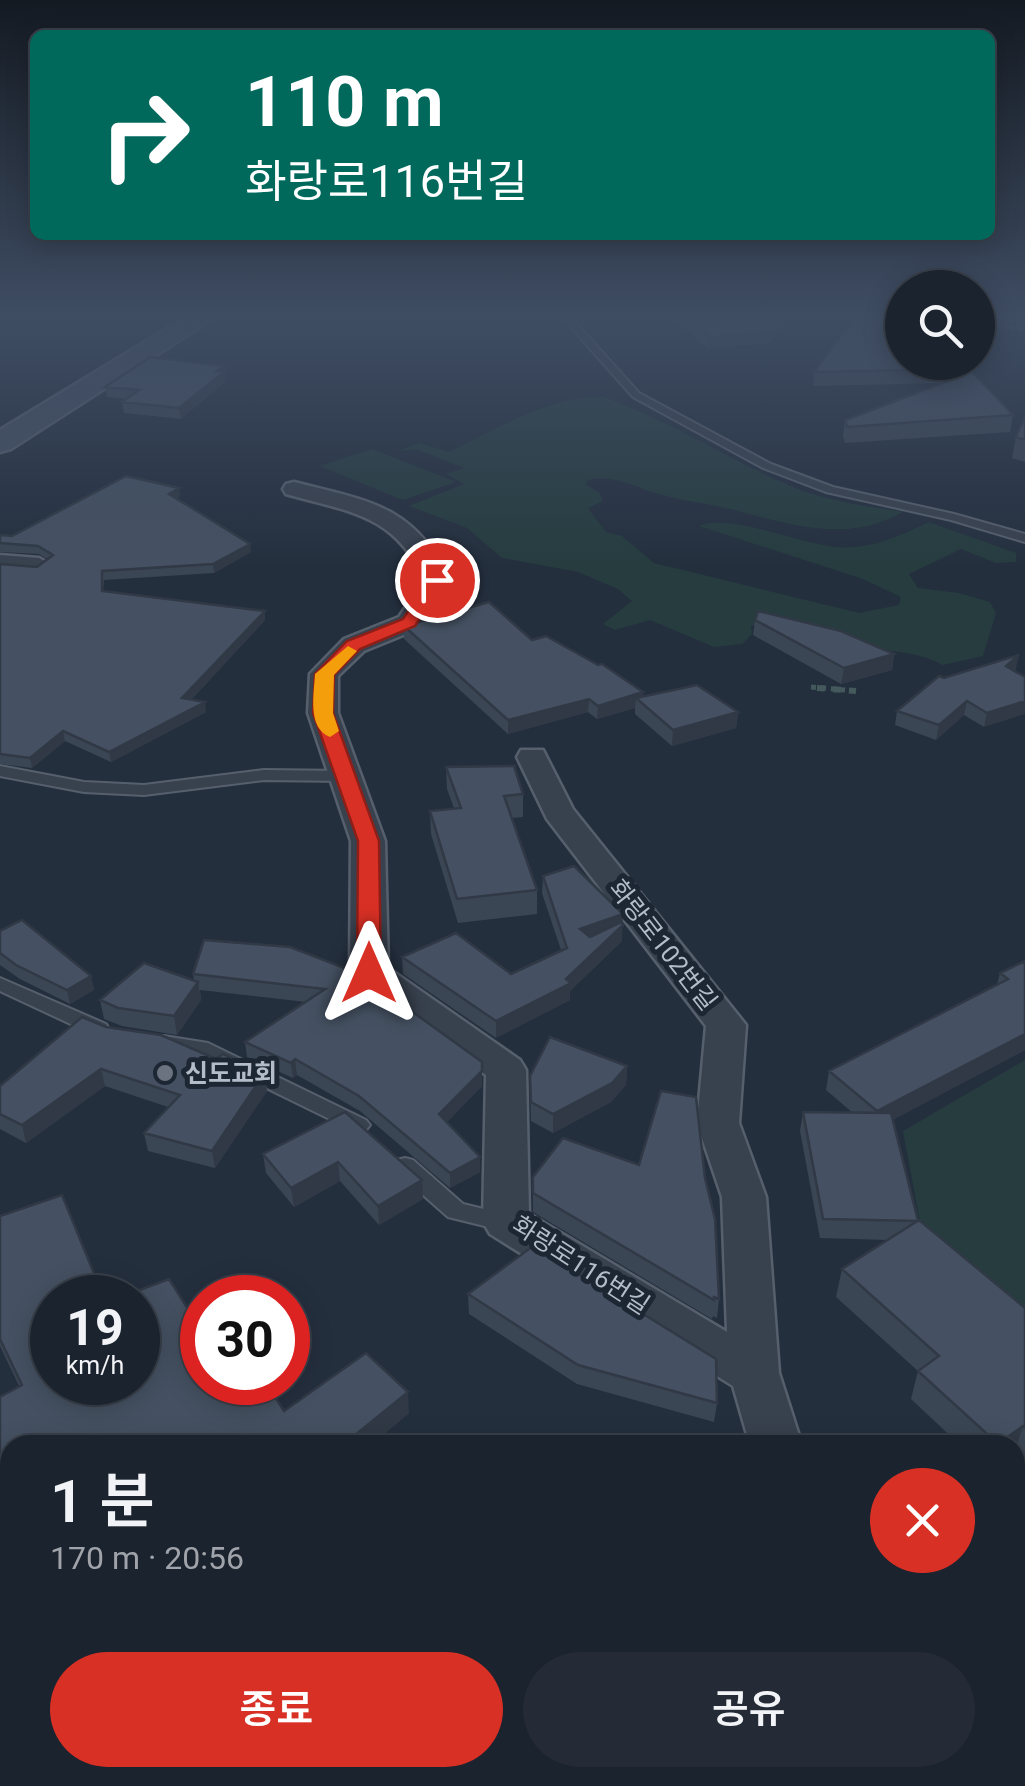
<!DOCTYPE html>
<html lang="ko">
<head>
<meta charset="utf-8">
<style>
	:root { --surface:#1b232e; --page:#242b36; --text:#f1f3f6; --muted:#a0a4aa; --line:#39404a; --accent:#d93025 }
	body { margin:0; font-family:Roboto,"Noto Sans KR",sans-serif; background:var(--page); color:var(--text); height:100vh; display:flex; flex-direction:column; font-size:38px; white-space:nowrap }
	* { box-sizing:border-box; margin:0 }
	p { font-size:32px; color:var(--muted) }
	.icon { flex:none; width:55px; height:55px; fill:none; stroke:currentColor; stroke-width:2; stroke-linecap:round; stroke-linejoin:round }
	.map { position:relative; flex:1; overflow:hidden }
	.side { position:absolute; left:0px; top:1435px; width:1025px; height:352px; display:flex; flex-direction:column; background:var(--surface); border-radius:30px 30px 0 0; box-shadow:0 5px 25px #0003,0 0 0 2px var(--line) }
	.side>* { flex:none }
	.banner { position:absolute; left:30px; top:30px; width:965px; height:210px; border-radius:15px; box-shadow:0 5px 25px #0003,0 0 0 2px var(--line); background:#00695c; color:#fff; overflow:hidden }
	.fabs { position:absolute; left:885px; top:270px; display:grid; gap:20px }
	.fabs a { display:grid; place-items:center; width:110px; height:110px; border-radius:50%; background:var(--surface); box-shadow:0 5px 25px #0003,0 0 0 2px var(--line); font-size:50px }
	.speed { position:absolute; left:30px; top:1275px; display:flex; gap:20px; font-size:50px; font-weight:700; text-align:center }
	.speed>* { display:grid; place-content:center; width:130px; height:130px; border-radius:50%; background:var(--surface); box-shadow:0 5px 25px #0003,0 0 0 2px var(--line); line-height:1 }
	.speed small { font-size:25px; font-weight:400 }
	.speed .limit { border:15px solid #d22; background:#fff; color:#111 }
	.pin { position:absolute; display:grid; place-items:center; width:85px; height:85px; color:#fff; margin:-42px; border:5px solid #fff; border-radius:50%; box-shadow:0 2px 10px #0007 }
	.me { position:absolute; width:110px; margin:-55px; rotate:0deg; stroke-linejoin:round; filter:drop-shadow(0 0 8px #0008) }
	.turn { display:flex; align-items:center; gap:35px; height:210px; padding:0 50px; font-size:45px }
	.turn .icon { width:130px; height:130px; stroke-width:2.5 }
	.turn b { display:block; font-size:70px; line-height:85px }
	.round { display:grid; place-items:center; flex:none; width:105px; height:105px; border-radius:52px; background:var(--page) }
	.head { display:flex; align-items:center; justify-content:space-between; height:170px; padding:0 50px }
	h1 { font-size:60px; font-weight:600; line-height:75px }
	.cta { display:flex; gap:20px; margin-top:auto; padding:20px 50px }
	.cta a { flex:1; height:115px; border-radius:60px; background:var(--accent); color:#fff; font-size:40px; font-weight:600; line-height:115px; text-align:center }
	.cta a+a { background:var(--page); color:var(--text) }
	.map>svg:first-child { display:block }
	.green { fill:#263c3f }
	.lines { fill:none; stroke-linecap:round; stroke-linejoin:round }
	.service-casing { stroke:#565f6c; stroke-width:4 }
	.minor-casing { stroke:#565f6c; stroke-width:5 }
	.secondary-casing { stroke:#565f6c; stroke-width:5 }
	.path-far1 { stroke:#44595c; stroke-width:5; stroke-dasharray:5 5; stroke-linecap:butt }
	.path { stroke:#44595c; stroke-width:6; stroke-dasharray:8 8; stroke-linecap:butt }
	.service { fill:#38414e; fill-rule:evenodd }
	.minor { fill:#38414e; fill-rule:evenodd }
	.secondary { fill:#465061; fill-rule:evenodd }
	.wall { fill:#3b4654 }
	.shaded-wall { fill:#303945 }
	.building { fill:#455162; stroke:#303945; stroke-width:2.5 }
	.route { fill:#d93025; stroke:#8d1f18; stroke-width:2.5 }
	.slow { fill:#f59e0b }
	.worship-dot { fill:#6b7280; stroke:#1d2633; stroke-width:4 }
	.labels { text-anchor:middle; dominant-baseline:central; stroke-width:10; stroke-linejoin:round; paint-order:stroke }
	.street-label { font-size:25px; fill:#b4bcc9; stroke:#1d2633 }
	.poi-label { font-size:25px; font-weight:bold; fill:#b4bcc9; stroke:#1d2633; text-anchor:start }
</style>
</head>
<body>
<div class="map">
<svg width="1025" height="1786" viewBox="0 0 1025 1786">
	<rect width="100%" height="100%" fill="#242f3e"/>
	<path class="green" d="M 603,397 C 672,421 731,462 798,489 C 832,502 868,506 903,512 C 848,543 795,526 738,511 C 713,504 687,502 662,495 C 635,488 617,474 588,480 L 586,485 L 599,492 L 603,501 L 588,508 L 606,532 L 622,536 L 654,563 L 859,613 L 899,605 L 901,597 L 863,579 L 699,526 C 728,512 802,545 838,547 C 869,550 902,535 929,522 L 1016,553 L 1016,562 L 996,563 L 961,549 L 909,574 L 918,588 L 959,593 L 990,602 L 996,613 L 983,656 L 943,665 C 912,648 876,652 843,645 C 810,637 785,623 751,626 L 752,634 L 742,644 L 714,647 L 650,620 L 615,630 L 603,624 L 632,601 L 618,589 L 578,572 L 502,558 L 467,528 L 409,506 L 464,484 L 446,474 L 464,468 L 416,449 L 398,451 L 419,443 L 449,452 C 498,429 547,396 603,397 Z
		M 372,449 L 456,482 L 403,500 L 320,466 Z
		M 1025,1060 L 1025,1326 L 924,1243 L 903,1131 Z"/>
	<g class="lines">
		<defs>
			<path id="service" d="M 561,316 L 570,316 L 639,393 L 771,464 L 833,487 L 954,514 L 1025,534 L 1025,542 L 951,520 L 826,492 L 763,468 L 633,397 Z
				M 978,316 L 1025,323 L 1025,329 L 978,321 Z
				M 0,766 L 84,782 L 144,785 L 264,770 L 346,771 L 354,776 L 346,781 L 264,780 L 144,795 L 84,792 L 0,776 Z
				M 0,978 L 106,1024 L 109,1029 L 106,1034 L 92,1034 L 0,991 Z
				M 164,1036 L 208,1043 L 366,1120 L 370,1125 L 366,1130 L 359,1133 L 352,1130 L 197,1054 L 157,1048 L 154,1043 L 157,1038 Z
				M 405,1158 L 413,1160 L 463,1204 L 513,1216 L 516,1222 L 513,1228 L 505,1231 L 448,1217 L 397,1172 L 394,1166 L 397,1160 Z
				M 140,1778 L 172,1778 L 176,1786 L 144,1786 Z"/>
			<path id="minor" d="M 294,482 C 369,501 414,505 450,580 L 418,629 L 364,651 L 338,676 L 338,713 L 385,841 L 388,968 L 520,1060 L 526,1070 L 529,1214 L 727,1332 L 722,1197 L 697,1123 L 706,1026 L 547,819 L 517,757 L 521,750 L 543,750 L 573,809 L 746,1025 L 739,1123 L 766,1197 L 779,1373 L 802,1445 L 750,1445 L 733,1386 L 490,1234 L 483,1222 L 486,1075 L 356,981 L 350,973 L 351,841 L 308,713 L 310,674 L 344,639 L 399,617 L 424,580 C 395,514 349,512 286,494 L 283,489 L 286,484 Z
				M 0,555 L 39,558 L 51,565 L 39,572 L 0,569 Z
				M 0,1522 L 10,1526 L 10,1627 L 0,1631 Z
				M 872,1778 L 937,1778 L 941,1786 L 875,1786 Z"/>
			<path id="secondary" d="M 188,316 L 217,316 L 11,449 L 0,452 L 0,430 Z"/>
		</defs>
		<use href="#service" class="service-casing"/>
		<use href="#minor" class="minor-casing"/>
		<use href="#secondary" class="secondary-casing"/>
		<path class="path-far1" d="M 811,687 L 845,690"/>
		<path class="path" d="M 817,688 L 856,691"/>
		<use href="#service" class="service"/>
		<use href="#minor" class="minor"/>
		<use href="#secondary" class="secondary"/>
	</g>
	<path class="wall" d="M 675,316 L 797,316 L 769,343 L 708,349 L 675,320 Z
		M 225,366 L 225,382 L 181,419 L 124,413 L 122,402 L 126,399 L 107,397 L 105,387 Z
		M 968,369 L 967,374 L 1013,415 L 1010,432 L 845,443 L 843,436 L 845,420 L 943,383 L 813,386 L 814,372 Z
		M 1025,417 L 1025,462 L 1012,458 L 1016,437 Z
		M 180,496 L 176,499 L 251,552 L 214,573 L 104,580 L 103,591 L 265,620 L 191,700 L 206,712 L 111,762 L 65,741 L 32,768 L 0,764 L 0,564 L 37,567 L 47,559 L 39,554 L 0,552 L 0,535 L 12,536 Z
		M 755,620 L 894,654 L 892,670 L 841,684 L 753,635 Z
		M 404,626 L 532,640 L 643,697 L 738,712 L 736,728 L 672,746 L 635,714 L 635,708 L 597,719 L 588,712 L 508,734 L 404,639 Z
		M 1016,669 L 984,727 L 964,715 L 936,740 L 895,725 L 897,711 L 944,678 Z
		M 446,767 L 523,794 L 523,817 L 512,818 L 537,890 L 537,914 L 458,923 L 431,834 L 430,811 L 454,808 L 447,789 Z
		M 543,876 L 622,923 L 622,941 L 570,991 L 570,1000 L 496,1038 L 403,974 L 402,957 L 511,974 L 561,950 L 542,893 Z
		M 0,931 L 91,976 L 94,990 L 70,1004 L 20,979 L 0,965 Z
		M 290,947 L 482,1062 L 482,1086 L 447,1122 L 480,1172 L 450,1188 L 360,1111 L 297,1075 L 293,1078 L 247,1057 L 245,1042 L 306,1002 L 200,990 L 201,1000 L 177,1035 L 122,1026 L 104,1019 L 100,1000 L 194,980 L 193,974 Z
		M 1025,961 L 1025,1050 L 892,1120 L 918,1221 L 1025,1308 L 1025,1464 L 1015,1455 L 1015,1445 L 960,1445 L 911,1399 L 918,1371 L 836,1297 L 842,1269 L 888,1240 L 820,1238 L 800,1131 L 803,1112 L 853,1113 L 826,1090 L 829,1071 L 997,985 L 1000,973 Z
		M 106,1027 L 264,1074 L 267,1091 L 215,1168 L 148,1151 L 144,1133 L 168,1107 L 105,1086 L 26,1143 L 0,1129 L 0,1086 Z
		M 627,1066 L 626,1085 L 611,1102 L 553,1133 L 531,1121 L 530,1076 Z
		M 345,1112 L 423,1199 L 379,1225 L 340,1181 L 294,1207 L 266,1173 L 263,1154 Z
		M 533,1177 L 719,1299 L 717,1318 L 713,1316 L 712,1319 L 533,1212 Z
		M 0,1216 L 52,1298 L 202,1382 L 284,1411 L 409,1413 L 371,1445 L 10,1445 L 10,1522 L 0,1502 L 0,1397 L 19,1386 L 0,1346 Z
		M 468,1294 L 717,1403 L 714,1422 L 577,1384 L 469,1314 Z
		M 1025,1534 L 1025,1562 L 1017,1554 Z
		M 693,1778 L 768,1778 L 758,1786 L 701,1786 Z
		M 953,1778 L 1015,1778 L 1025,1786 L 958,1786 Z"/>
	<path class="shaded-wall" d="M 787,316 L 797,316 L 769,343 L 708,349 L 709,337 Z
		M 225,366 L 225,382 L 181,419 L 179,408 Z
		M 179,488 L 180,496 L 170,503 L 169,494 Z
		M 250,544 L 251,552 L 214,573 L 213,564 Z
		M 265,611 L 265,620 L 184,708 L 182,698 Z
		M 894,654 L 892,670 L 841,684 L 844,668 Z
		M 1019,655 L 1016,669 L 1003,680 L 1006,666 Z
		M 643,692 L 643,704 L 636,698 L 635,708 L 597,719 L 598,706 Z
		M 589,699 L 588,712 L 508,734 L 508,720 Z
		M 967,701 L 964,715 L 936,740 L 939,725 Z
		M 1025,701 L 1025,714 L 984,727 L 987,713 Z
		M 205,702 L 206,712 L 111,762 L 109,752 Z
		M 738,712 L 736,728 L 672,746 L 673,730 Z
		M 63,731 L 65,741 L 32,768 L 30,758 Z
		M 623,914 L 622,941 L 570,991 L 570,1000 L 496,1038 L 496,1021 L 566,979 L 579,946 L 580,929 Z
		M 91,976 L 94,990 L 70,1004 L 67,990 Z
		M 198,982 L 201,1000 L 177,1035 L 174,1016 Z
		M 1025,1034 L 1025,1050 L 874,1130 L 877,1111 Z
		M 295,1059 L 297,1075 L 293,1078 L 291,1063 Z
		M 627,1066 L 626,1085 L 611,1102 L 553,1133 L 553,1114 Z
		M 101,1069 L 105,1086 L 26,1143 L 22,1125 Z
		M 482,1071 L 482,1086 L 440,1129 L 439,1114 Z
		M 264,1074 L 267,1091 L 215,1168 L 212,1151 Z
		M 480,1157 L 480,1172 L 450,1188 L 450,1173 Z
		M 338,1162 L 340,1181 L 294,1207 L 291,1188 Z
		M 422,1180 L 423,1199 L 379,1225 L 378,1206 Z
		M 408,1392 L 409,1413 L 371,1445 L 343,1445 Z
		M 1023,1426 L 1015,1451 L 1015,1445 L 998,1445 Z
		M 353,1778 L 388,1778 L 374,1786 L 338,1786 Z
		M 750,1778 L 768,1778 L 758,1786 L 739,1786 Z"/>
	<path class="building" d="M 684,316 L 787,316 L 770,332 L 709,337 Z
		M 856,316 L 902,316 L 902,362 L 962,362 L 968,369 L 814,372 Z
		M 150,357 L 225,366 L 217,371 L 224,372 L 179,408 L 122,402 L 139,390 L 105,387 Z
		M 972,372 L 1013,415 L 847,427 L 845,420 Z
		M 1025,417 L 1025,440 L 1016,437 Z
		M 126,476 L 179,488 L 169,494 L 250,544 L 213,564 L 102,571 L 102,591 L 265,611 L 182,698 L 205,702 L 109,752 L 63,731 L 30,758 L 0,754 L 0,564 L 37,567 L 53,555 L 38,546 L 0,543 L 0,535 L 12,536 Z
		M 489,602 L 532,640 L 546,636 L 598,665 L 602,664 L 643,692 L 598,706 L 589,699 L 508,720 L 404,626 Z
		M 758,611 L 841,631 L 894,654 L 844,668 L 755,620 Z
		M 1019,655 L 1006,666 L 1025,677 L 1025,701 L 987,713 L 967,701 L 939,725 L 897,711 L 939,676 L 944,678 Z
		M 697,685 L 738,712 L 673,730 L 636,698 Z
		M 514,766 L 523,794 L 504,796 L 537,890 L 457,899 L 430,811 L 461,808 L 446,767 Z
		M 574,866 L 623,914 L 580,929 L 590,937 L 621,922 L 623,925 L 566,979 L 571,983 L 496,1021 L 402,957 L 456,933 L 511,974 L 567,948 L 543,876 Z
		M 22,920 L 91,976 L 67,990 L 16,965 L 0,953 L 0,931 Z
		M 204,940 L 290,947 L 360,974 L 482,1062 L 482,1071 L 439,1114 L 480,1157 L 450,1173 L 359,1096 L 295,1059 L 291,1063 L 245,1042 L 325,989 L 193,974 Z
		M 1025,961 L 1025,1034 L 877,1111 L 829,1071 L 1008,979 L 1000,973 Z
		M 144,963 L 198,982 L 174,1016 L 118,1008 L 100,1000 Z
		M 82,1017 L 106,1027 L 161,1035 L 216,1059 L 223,1054 L 264,1074 L 212,1151 L 144,1133 L 180,1095 L 101,1069 L 22,1125 L 0,1114 L 0,1086 Z
		M 550,1037 L 627,1066 L 612,1083 L 553,1114 L 531,1102 L 530,1076 Z
		M 661,1091 L 696,1097 L 705,1178 L 715,1219 L 719,1299 L 714,1297 L 714,1300 L 533,1193 L 533,1177 L 563,1138 L 639,1165 Z
		M 345,1112 L 422,1180 L 378,1206 L 338,1162 L 291,1188 L 263,1154 Z
		M 803,1112 L 891,1113 L 918,1221 L 823,1219 Z
		M 62,1195 L 104,1298 L 52,1298 L 52,1382 L 138,1382 L 138,1298 L 118,1298 L 169,1279 L 202,1331 L 202,1382 L 266,1382 L 284,1411 L 366,1353 L 408,1392 L 343,1445 L 183,1445 L 179,1440 L 171,1445 L 10,1445 L 10,1516 L 0,1496 L 0,1397 L 22,1385 L 0,1339 L 0,1216 Z
		M 919,1220 L 1025,1308 L 1025,1427 L 1023,1426 L 998,1444 L 918,1371 L 939,1356 L 842,1269 Z
		M 533,1246 L 716,1359 L 717,1403 L 578,1365 L 468,1294 Z
		M 10,1624 L 10,1778 L 138,1778 L 143,1786 L 0,1786 L 0,1632 Z
		M 1025,1719 L 1025,1786 L 977,1786 L 971,1778 L 1015,1778 L 1015,1722 Z
		M 211,1778 L 353,1778 L 338,1786 L 215,1786 Z
		M 476,1778 L 547,1778 L 552,1786 L 481,1786 Z
		M 712,1778 L 750,1778 L 739,1786 L 720,1786 Z"/>
	<linearGradient id="sky" x2="0" y2="1"><stop stop-color="#141a22"/><stop offset="0.56" stop-color="#3f4d63"/><stop offset="1" stop-color="#3f4d63" stop-opacity="0"/></linearGradient>
	<rect width="1025" height="566" fill="url(#sky)"/>
	<path class="route" d="M 437,575 L 445,580 L 415,626 L 360,649 L 334,675 L 333,713 L 379,841 L 381,973 L 369,981 L 357,973 L 358,841 L 313,713 L 315,674 L 347,641 L 403,619 L 431,577 Z"/>
	<path class="slow" d="M 348,646 L 357,651 L 334,675 L 333,713 L 339,731 L 330,737 C 307,728 314,694 315,674 Z"/>
	<circle class="worship-dot" cx="165" cy="1073" r="10"/>
	<g class="labels">
		<g class="street-label">
			<text transform="translate(663 945) rotate(52)">화랑로102번길</text>
			<text transform="translate(581 1265) rotate(33)">화랑로116번길</text>
		</g>
		<g class="poi-label">
			<text x="185" y="1073">신도교회</text>
		</g>
	</g>
</svg>
<div class="fabs">
<a><svg class="icon" aria-label="search" viewBox="0 0 24 24"><circle cx="10" cy="10" r="6"/><path d="M15 15l6 6"/></svg></a>
</div>
<div class="speed"><div>19<small>km/h</small></div><div class="limit">30</div></div>
<div class="pin" style="left:437px;top:580px;background:#d93025"><svg class="icon" aria-label="arrive" viewBox="0 0 24 24"><path d="M6 21V4h12l-3 4 3 4H6"/></svg></div>
<svg class="me" style="left:369px;top:973px" viewBox="-20 -20 40 40"><path d="M0-17L14 15 0 8-14 15z" fill="#d93025" stroke="#fff" stroke-width="4"/></svg>
<div class="banner">
<div class="turn"><svg class="icon" aria-label="right" viewBox="0 0 24 24"><path d="M7 20v-9h11M14 6l5 5-5 5"/></svg><div><b>110 m</b>화랑로116번길</div></div>
</div>
<section class="side">
<div class="head"><div><h1>1 분</h1><p>170 m · 20:56</p></div><a class="round" style="background:#d93025;color:#fff"><svg class="icon" aria-label="close" viewBox="0 0 24 24"><path d="M6 6l12 12M18 6L6 18"/></svg></a></div>
<div class="cta"><a>종료</a><a>공유</a></div>
</section>
</div>
</body>
</html>
